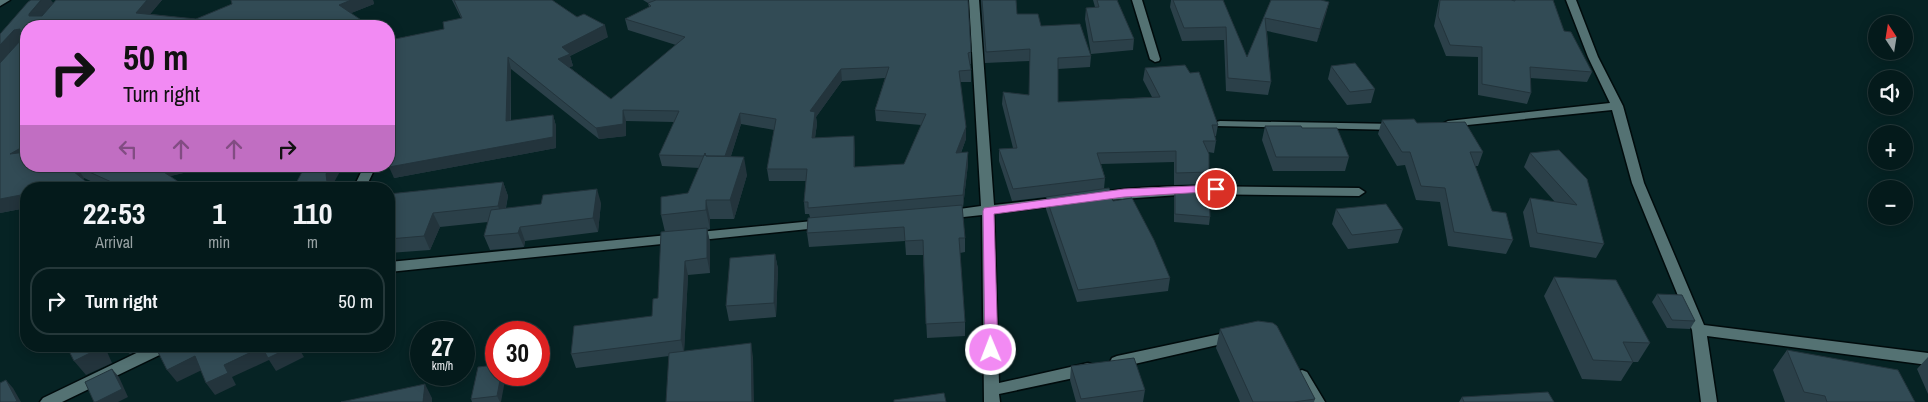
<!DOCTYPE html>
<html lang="en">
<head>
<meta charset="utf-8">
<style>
	:root { --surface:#041a1b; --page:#122728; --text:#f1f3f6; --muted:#97a1a3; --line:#25383a }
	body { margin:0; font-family:"Archivo Narrow",sans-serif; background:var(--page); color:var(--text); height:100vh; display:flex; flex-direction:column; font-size:19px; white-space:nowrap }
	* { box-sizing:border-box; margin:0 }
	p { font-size:16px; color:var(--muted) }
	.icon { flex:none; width:28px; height:28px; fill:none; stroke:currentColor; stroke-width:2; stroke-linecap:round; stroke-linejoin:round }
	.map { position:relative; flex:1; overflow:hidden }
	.details { position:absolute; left:20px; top:182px; width:375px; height:170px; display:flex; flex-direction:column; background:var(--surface); border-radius:20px; box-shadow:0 2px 12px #0003,0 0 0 1px var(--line) }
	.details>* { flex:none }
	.top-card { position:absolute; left:20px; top:20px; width:375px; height:152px; border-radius:20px; box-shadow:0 2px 12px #0003,0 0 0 1px var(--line); background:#f28af3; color:#111; overflow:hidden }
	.needle { width:32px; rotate:348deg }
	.controls { position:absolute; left:1868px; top:15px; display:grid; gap:10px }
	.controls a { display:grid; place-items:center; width:45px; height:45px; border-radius:50%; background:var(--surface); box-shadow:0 2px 12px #0003,0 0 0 1px var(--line); font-size:25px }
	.speed { position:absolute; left:410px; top:321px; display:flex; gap:10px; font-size:25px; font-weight:700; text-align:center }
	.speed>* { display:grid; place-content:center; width:65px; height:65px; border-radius:50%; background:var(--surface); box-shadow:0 2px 12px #0003,0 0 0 1px var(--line); line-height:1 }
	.speed small { font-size:12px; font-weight:400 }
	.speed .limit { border:8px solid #d22; background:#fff; color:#111 }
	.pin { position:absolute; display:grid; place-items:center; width:42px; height:42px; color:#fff; margin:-21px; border:2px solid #fff; border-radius:50%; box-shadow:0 1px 5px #0007 }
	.me { position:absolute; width:55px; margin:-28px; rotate:359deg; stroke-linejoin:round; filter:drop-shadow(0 0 4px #0008) }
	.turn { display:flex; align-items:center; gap:18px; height:105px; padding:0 20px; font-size:22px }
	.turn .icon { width:65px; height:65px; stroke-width:2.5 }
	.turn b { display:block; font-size:35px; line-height:42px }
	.lanes { display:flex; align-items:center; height:48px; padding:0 20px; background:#0003; justify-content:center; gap:25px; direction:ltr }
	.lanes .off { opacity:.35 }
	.eta { display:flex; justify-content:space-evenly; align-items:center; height:85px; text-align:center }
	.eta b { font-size:30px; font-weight:800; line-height:35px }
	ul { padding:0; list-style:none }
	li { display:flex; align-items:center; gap:15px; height:68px; margin:0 10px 8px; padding:0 10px; border:2px solid var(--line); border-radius:20px }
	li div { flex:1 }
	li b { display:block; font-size:19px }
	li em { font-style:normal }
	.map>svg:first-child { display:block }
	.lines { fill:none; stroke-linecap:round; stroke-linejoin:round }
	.minor-casing { stroke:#000b0c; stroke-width:3 }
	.minor { fill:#547273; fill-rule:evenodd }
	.wall { fill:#2b4049; fill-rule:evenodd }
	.shaded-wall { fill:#23343c }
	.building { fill:#324b55; stroke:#23343c; fill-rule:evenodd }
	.route { fill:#f28af3; stroke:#9d5a9e }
</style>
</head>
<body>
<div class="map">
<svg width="1928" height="402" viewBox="0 0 1928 402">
	<rect width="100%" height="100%" fill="#062324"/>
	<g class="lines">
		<defs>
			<path id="minor" d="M 0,0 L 10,0 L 0,6 Z
				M 969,0 L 979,0 L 994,205 L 1062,197 L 1068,201 L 1062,205 L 994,213 L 999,383 L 1088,363 L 1093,365 L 1095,369 L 1093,373 L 1088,375 L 999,394 L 1000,402 L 984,402 L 982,215 L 945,219 L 939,215 L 945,211 L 981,206 Z
				M 1132,0 L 1142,0 L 1160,59 L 1159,61 L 1155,62 L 1150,59 Z
				M 1566,0 L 1576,0 L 1598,57 L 1623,106 L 1644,183 L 1704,325 L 1928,353 L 1928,365 L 1707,336 L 1717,402 L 1701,402 L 1692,330 L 1632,183 L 1612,110 L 1448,127 L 1442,124 L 1448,121 L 1610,103 L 1588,57 Z
				M 1220,121 L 1398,124 L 1404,127 L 1398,130 L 1216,126 L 1214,124 L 1216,122 Z
				M 364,166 L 376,166 L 365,189 L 353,189 Z
				M 1193,186 L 1359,188 L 1365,192 L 1359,196 L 1193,194 L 1094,201 L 1088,197 C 1095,188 1177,186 1193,186 Z
				M 823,220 L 829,224 L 828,227 L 389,272 L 389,262 Z
				M 1234,331 L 1239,332 L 1241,336 L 1239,340 L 1117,368 L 1112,366 L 1110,362 L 1112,358 L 1117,356 Z
				M 151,346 L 172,346 L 170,350 L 62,402 L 40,402 L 43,398 Z
				M 1302,370 L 1307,372 L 1325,402 L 1309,402 L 1295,376 L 1297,372 Z"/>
		</defs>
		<use href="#minor" class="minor-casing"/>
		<use href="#minor" class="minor"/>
	</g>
	<path class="wall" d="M 162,0 L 150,14 L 196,19 L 232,4 L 231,0 L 373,0 L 374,4 L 351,13 L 26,26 L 26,166 L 214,166 L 170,176 L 189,189 L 108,189 L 84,178 L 83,179 L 26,189 L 26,208 L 0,213 L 0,34 L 53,4 Z
		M 452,0 L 552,0 L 577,17 L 608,37 L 570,56 L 573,66 L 569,67 L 611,99 L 676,45 L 628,30 L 625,19 L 649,7 L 648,3 L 643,0 L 968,0 L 971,52 L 971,64 L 970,64 L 971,70 L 971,82 L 960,82 L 966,127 L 966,139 L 961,153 L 968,152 L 968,164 L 963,207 L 962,207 L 965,238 L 965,252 L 960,253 L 965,322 L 965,336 L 927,338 L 923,255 L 906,255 L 905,241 L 809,247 L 807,233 L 810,217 L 809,214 L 805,214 L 804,202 L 806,181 L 769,181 L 767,169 L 774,130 L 741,124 L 731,156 L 747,175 L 734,219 L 710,219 L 710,229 L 707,230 L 710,242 L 710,273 L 688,275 L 684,351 L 753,357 L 669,356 L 576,368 L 571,354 L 652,316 L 658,298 L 665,232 L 661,215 L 688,193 L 699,168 L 662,166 L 659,155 L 674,122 L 626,121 L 626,136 L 599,139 L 511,69 L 511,121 L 553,115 L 556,126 L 556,148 L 394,178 L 391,144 L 389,144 L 389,39 L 390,40 L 444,29 L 461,18 ZM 885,78 L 875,110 L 876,121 L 921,125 L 904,164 L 855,167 L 855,148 L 815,138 L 817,124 L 816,117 L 842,81 Z
		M 981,0 L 1016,0 L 1017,14 L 1041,26 L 1091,56 L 1090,67 L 1058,69 L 1058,102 L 1152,97 L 1143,80 L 1145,68 L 1218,125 L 1216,136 L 1215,136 L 1216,141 L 1214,153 L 1208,152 L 1209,172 L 1207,184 L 1174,185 L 1174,162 L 1101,164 L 1105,178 L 1104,189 L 1170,278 L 1168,291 L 1077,302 L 1046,209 L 1046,197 L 1012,201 L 999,161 L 999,149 L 1013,148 L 1002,104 L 1003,92 L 1029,95 L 1030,61 L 985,63 Z
		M 1093,0 L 1117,0 L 1134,39 L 1133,50 L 1091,54 L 1085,19 L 1086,8 L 1095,7 Z
		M 1171,0 L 1223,0 L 1247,57 L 1271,0 L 1329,2 L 1317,42 L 1267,31 L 1271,82 L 1268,95 L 1226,91 L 1224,40 L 1182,41 L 1170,7 Z
		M 1439,0 L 1553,0 L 1564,31 L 1592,72 L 1587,82 L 1530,78 L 1531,93 L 1527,104 L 1478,95 L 1478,57 L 1446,56 L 1434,26 Z
		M 1331,66 L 1375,89 L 1371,103 L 1347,105 L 1328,79 Z
		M 1382,120 L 1417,123 L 1483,152 L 1478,166 L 1475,166 L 1492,211 L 1513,240 L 1506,254 L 1448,246 L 1440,202 L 1416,200 L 1405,165 L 1397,166 L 1378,134 Z
		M 1265,126 L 1302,128 L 1349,157 L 1345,171 L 1273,171 L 1262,140 Z
		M 1530,153 L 1587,179 L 1604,244 L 1596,258 L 1530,247 L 1523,212 L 1530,198 L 1555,202 L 1524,167 Z
		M 503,182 L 508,196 L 506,208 L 601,203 L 598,232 L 525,241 L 524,247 L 490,250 L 484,236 L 488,222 L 440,227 L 430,250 L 389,253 L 389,194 Z
		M 1175,189 L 1210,217 L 1209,225 L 1174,222 L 1174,197 Z
		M 1336,209 L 1403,229 L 1398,243 L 1348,249 L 1332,224 Z
		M 775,254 L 778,269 L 776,317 L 729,321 L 726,306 Z
		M 1554,277 L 1650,343 L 1638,362 L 1633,362 L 1621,381 L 1582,379 L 1544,296 Z
		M 1657,294 L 1695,321 L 1690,329 L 1667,328 L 1652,302 Z
		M 1220,329 L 1315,399 L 1314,402 L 1240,402 L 1216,348 Z
		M 118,346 L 146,346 L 130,354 Z
		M 1787,350 L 1915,402 L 1785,402 L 1773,370 Z
		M 1928,357 L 1928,394 L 1917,369 Z
		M 496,365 L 501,402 L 472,402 L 471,399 Z
		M 1071,366 L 1145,390 L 1143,402 L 1076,402 L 1070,380 Z
		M 1462,397 L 1554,402 L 1459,402 Z"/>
	<path class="shaded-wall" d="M 41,0 L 51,0 L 54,4 L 37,25 L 29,16 L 29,14 Z
		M 147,0 L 162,0 L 142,24 L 136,13 Z
		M 351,0 L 373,0 L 374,4 L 344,16 L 339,5 Z
		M 1329,2 L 1326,14 L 1317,42 L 1320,29 Z
		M 605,25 L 608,37 L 570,56 L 573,66 L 562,70 L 558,59 L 562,47 Z
		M 20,29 L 26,39 L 0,64 L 0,45 L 14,30 Z
		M 508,57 L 511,69 L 510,133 L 506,121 Z
		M 841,69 L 842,81 L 816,117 L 817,124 L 813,150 L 810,111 Z
		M 623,110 L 626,121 L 626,136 L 599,139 L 596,128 Z
		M 740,113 L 741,124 L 727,168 L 724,157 Z
		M 553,115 L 556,126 L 556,148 L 394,178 L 389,167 Z
		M 966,127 L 966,139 L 956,165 L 956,153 Z
		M 854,136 L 855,148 L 855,179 L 854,167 Z
		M 26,145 L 26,162 L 10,154 Z
		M 968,152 L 968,164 L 963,207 L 963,195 Z
		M 744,157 L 747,175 L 734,219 L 730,200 Z
		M 76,166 L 84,178 L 81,183 L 73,171 Z
		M 155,166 L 214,166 L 162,178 Z
		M 331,166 L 343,166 L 332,186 L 333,189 L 328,189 L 326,174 Z
		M 503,182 L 508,196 L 503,220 L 498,206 Z
		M 77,185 L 80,189 L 56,189 Z
		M 597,189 L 601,203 L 598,232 L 593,218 Z
		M 26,194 L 26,208 L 0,213 L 0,199 Z
		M 706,200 L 710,219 L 710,229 L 706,210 Z
		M 433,213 L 440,227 L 430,250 L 424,236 Z
		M 520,227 L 525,241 L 524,247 L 518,233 Z
		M 707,228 L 710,242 L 710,273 L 707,258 Z
		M 775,254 L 778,269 L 776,317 L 774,303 Z
		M 685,261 L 688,275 L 684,354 L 681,340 Z
		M 751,343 L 753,357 L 754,402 L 752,402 Z
		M 99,346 L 104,346 L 105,347 L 112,363 L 86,375 L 74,361 Z
		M 123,346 L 146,346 L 130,354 Z
		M 299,346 L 298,347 L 304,357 L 276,371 L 269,360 L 232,377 L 236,385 L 215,395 L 206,383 L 224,365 L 262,347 Z
		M 195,356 L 204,369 L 177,382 L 167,370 Z
		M 112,369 L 119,377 L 128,397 L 118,402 L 96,402 Z
		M 501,375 L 506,375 L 501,402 L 500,402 L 497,396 Z
		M 6,380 L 13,388 L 21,402 L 15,402 Z
		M 425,384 L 432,398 L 432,402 L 423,402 Z"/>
	<path class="building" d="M 31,0 L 41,0 L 29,14 L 29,16 L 42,16 L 56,0 L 147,0 L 136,13 L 196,19 L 232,4 L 231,0 L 351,0 L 339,5 L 370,26 L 26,26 L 26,145 L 10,154 L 26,152 L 26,166 L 155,166 L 189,189 L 127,189 L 76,166 L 73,171 L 95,189 L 75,189 L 77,185 L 56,189 L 26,189 L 26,194 L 0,199 L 0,63 L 20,41 L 20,29 L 14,30 L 0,45 L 0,34 L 28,2 Z
		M 454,0 L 552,0 L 577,17 L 584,14 L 605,25 L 562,47 L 570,54 L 558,59 L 611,99 L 685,37 L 625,19 L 651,6 L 648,3 L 656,0 L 968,0 L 971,52 L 968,53 L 971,70 L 959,71 L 966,127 L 956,153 L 968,152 L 963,195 L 808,208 L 808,202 L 804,202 L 807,169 L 767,169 L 776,119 L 740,113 L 725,156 L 706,156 L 705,153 L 704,156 L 659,155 L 679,111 L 623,110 L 623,124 L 596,128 L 508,57 L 506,121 L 553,115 L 553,137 L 389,167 L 393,132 L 389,132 L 389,39 L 390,40 L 444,29 L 443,22 L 462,18 ZM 889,67 L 875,110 L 926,114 L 904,164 L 854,167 L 854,136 L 812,138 L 815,112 L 810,111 L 841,69 Z
		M 982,0 L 1016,0 L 1017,14 L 1038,14 L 1041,26 L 1080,24 L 1091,56 L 1058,58 L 1058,102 L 1160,97 L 1145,68 L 1185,65 L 1190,73 L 1199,72 L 1218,125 L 1212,125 L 1216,141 L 1203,141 L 1209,154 L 1209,172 L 1176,173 L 1176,151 L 1097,153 L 1105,178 L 1013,189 L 999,149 L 1017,148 L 1003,92 L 1029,95 L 1030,49 L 986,52 Z
		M 1097,0 L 1117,0 L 1134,39 L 1093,42 L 1086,8 L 1099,7 Z
		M 1173,0 L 1223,0 L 1247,57 L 1271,0 L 1321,0 L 1329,2 L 1320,29 L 1265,18 L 1271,82 L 1228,78 L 1226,27 L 1184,28 Z
		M 1440,0 L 1511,0 L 1515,1 L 1515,0 L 1553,0 L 1564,31 L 1571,32 L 1592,72 L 1530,67 L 1531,93 L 1482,84 L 1482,47 L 1450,45 L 1438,16 Z
		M 1355,63 L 1375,89 L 1350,92 L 1331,66 Z
		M 1414,119 L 1417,123 L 1465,122 L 1483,152 L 1470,152 L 1492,211 L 1506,213 L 1513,240 L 1454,232 L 1445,188 L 1421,186 L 1410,152 L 1402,152 L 1382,120 Z
		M 1265,126 L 1301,126 L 1302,128 L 1337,128 L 1349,157 L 1276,157 Z
		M 1559,150 L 1587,179 L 1604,244 L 1537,233 L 1530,198 L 1577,205 L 1530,153 Z
		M 705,153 L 706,156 L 744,157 L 730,200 L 706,200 L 706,210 L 661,215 L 661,197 L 688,193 Z
		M 307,166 L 331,166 L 326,174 L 328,189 L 293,189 L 303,170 L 305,170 Z
		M 503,182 L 498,206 L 433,213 L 424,236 L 389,239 L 389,194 Z
		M 1109,188 L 1113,201 L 1132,198 L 1154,240 L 1170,278 L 1078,290 L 1046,197 Z
		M 1209,188 L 1210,217 L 1175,214 L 1175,189 Z
		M 597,189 L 593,218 L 520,227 L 518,233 L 484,236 L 491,210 L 541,204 L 543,195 Z
		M 1386,204 L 1403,229 L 1352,235 L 1336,209 Z
		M 962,205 L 965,238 L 959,238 L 965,322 L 926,324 L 923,240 L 905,241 L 904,227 L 807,233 L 808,218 Z
		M 707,228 L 707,258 L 685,261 L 681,340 L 571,354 L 574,326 L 652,316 L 653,299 L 658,298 L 661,232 Z
		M 775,254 L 774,303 L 726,306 L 730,258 Z
		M 1554,277 L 1616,280 L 1650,343 L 1623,342 L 1633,362 L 1593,360 Z
		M 1657,294 L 1682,295 L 1695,321 L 1672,320 Z
		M 1258,321 L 1273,323 L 1277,326 L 1315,399 L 1294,402 L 1253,402 L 1220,329 Z
		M 751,343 L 752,402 L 666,402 L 669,353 Z
		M 77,346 L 99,346 L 100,348 L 74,361 L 70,353 L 78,350 Z
		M 155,346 L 293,346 L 268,358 L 262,347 L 224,365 L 228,373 L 206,383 L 195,356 L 167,370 Z
		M 1787,350 L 1898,370 L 1915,402 L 1827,402 L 1825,396 L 1804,392 Z
		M 1134,358 L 1145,390 L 1081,399 L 1071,366 Z
		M 496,365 L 496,375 L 501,375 L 497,396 L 471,399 L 478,367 Z
		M 112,369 L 122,389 L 96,402 L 94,402 L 85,382 Z
		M 6,380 L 17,401 L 15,402 L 0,402 L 0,383 Z
		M 425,384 L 423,402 L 341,402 Z
		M 1548,392 L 1554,402 L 1464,402 L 1462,397 Z
		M 944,393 L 946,402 L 894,402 L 894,400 Z"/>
	<path class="route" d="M 1216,185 L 1221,189 L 1220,191 L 1124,197 L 994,214 L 998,350 L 996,354 L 987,354 L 985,350 L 983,211 L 984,208 L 1124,189 Z"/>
</svg>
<div class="controls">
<a><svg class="needle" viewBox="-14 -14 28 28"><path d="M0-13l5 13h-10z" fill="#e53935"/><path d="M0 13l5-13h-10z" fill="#97a1a3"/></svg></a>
<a><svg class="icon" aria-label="sound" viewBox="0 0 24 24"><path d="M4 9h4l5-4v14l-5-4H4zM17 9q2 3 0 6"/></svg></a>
<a>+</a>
<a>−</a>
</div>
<div class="speed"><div>27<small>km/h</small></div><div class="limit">30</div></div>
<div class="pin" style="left:1216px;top:189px;background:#d93025"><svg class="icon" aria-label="arrive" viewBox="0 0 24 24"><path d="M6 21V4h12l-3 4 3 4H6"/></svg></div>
<svg class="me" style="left:991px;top:350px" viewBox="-20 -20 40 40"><circle r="17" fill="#f28af3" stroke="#fff" stroke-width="3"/><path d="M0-11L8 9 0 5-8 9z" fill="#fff"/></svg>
<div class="top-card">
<div class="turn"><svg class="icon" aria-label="right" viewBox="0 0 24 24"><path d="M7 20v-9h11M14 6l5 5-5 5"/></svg><div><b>50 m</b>Turn right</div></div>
<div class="lanes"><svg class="icon off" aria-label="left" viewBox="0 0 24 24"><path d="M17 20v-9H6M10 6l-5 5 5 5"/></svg><svg class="icon off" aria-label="ahead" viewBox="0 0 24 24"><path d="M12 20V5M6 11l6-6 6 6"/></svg><svg class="icon off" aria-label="ahead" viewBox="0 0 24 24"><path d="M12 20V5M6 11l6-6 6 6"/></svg><svg class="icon" aria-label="right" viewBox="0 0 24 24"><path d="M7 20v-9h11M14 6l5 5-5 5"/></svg></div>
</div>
<section class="details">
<div class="eta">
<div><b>22:53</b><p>Arrival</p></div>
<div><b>1</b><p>min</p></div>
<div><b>110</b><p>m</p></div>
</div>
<ul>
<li><svg class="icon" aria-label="right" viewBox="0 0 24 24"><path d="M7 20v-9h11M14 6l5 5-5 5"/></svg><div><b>Turn right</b></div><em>50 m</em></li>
</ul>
</section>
</div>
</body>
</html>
